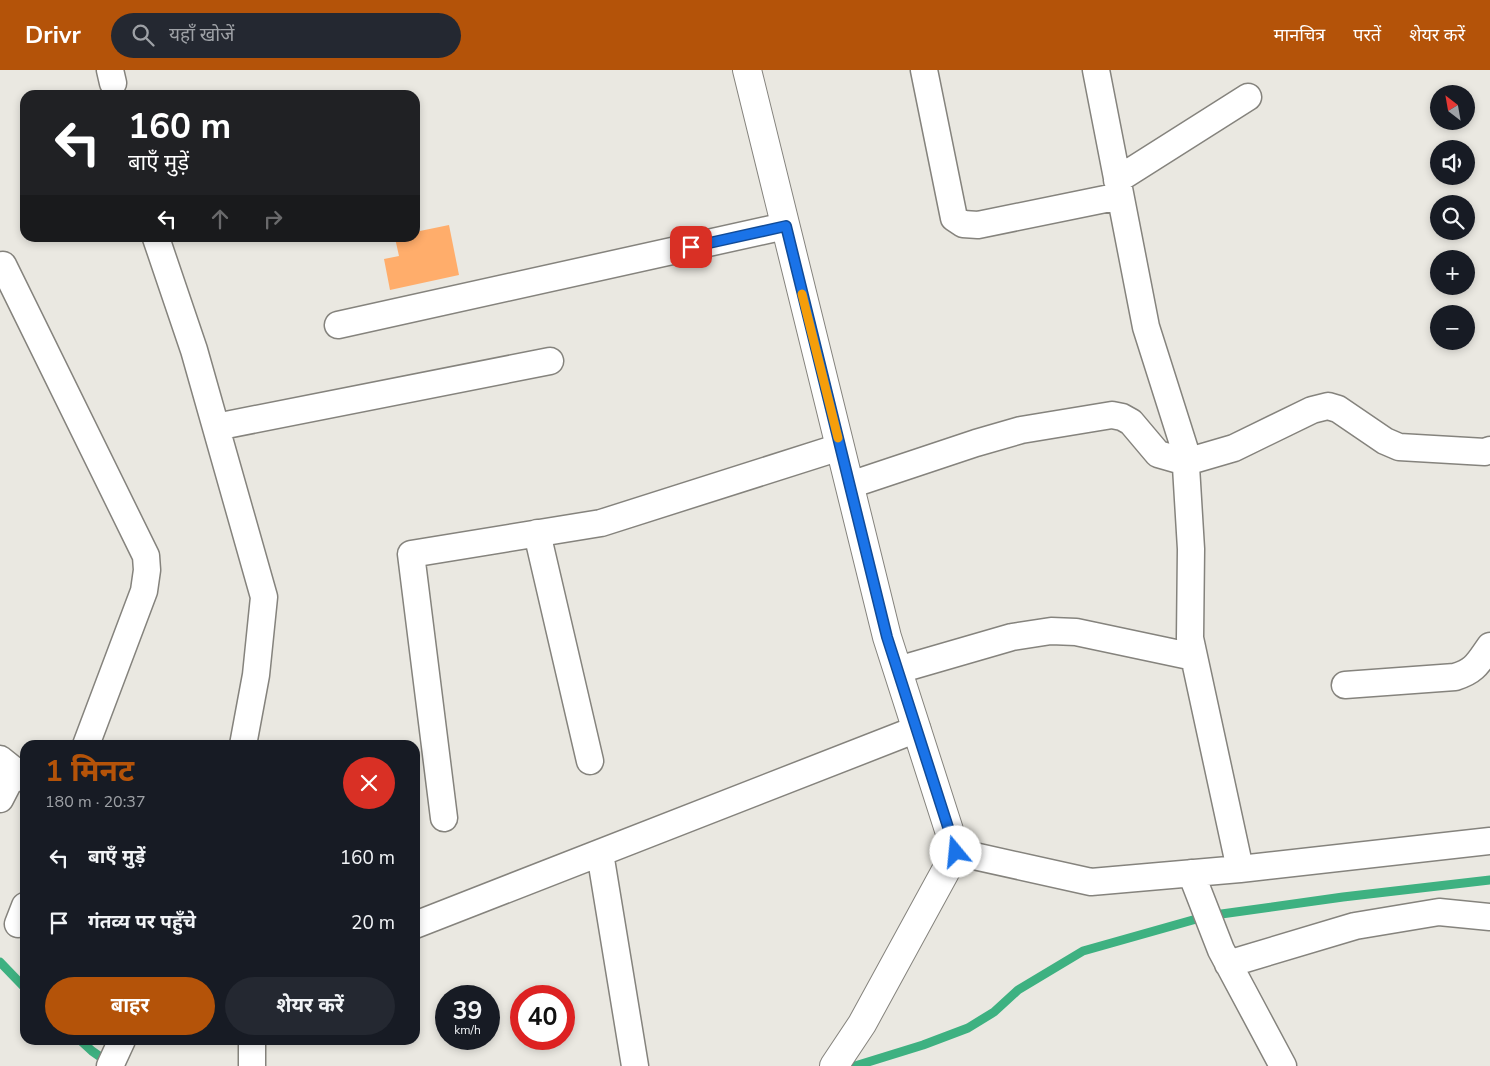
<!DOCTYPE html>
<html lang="hi">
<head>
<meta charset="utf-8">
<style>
	:root { --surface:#171b24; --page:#242831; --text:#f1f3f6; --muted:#9ea1a6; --accent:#b45309 }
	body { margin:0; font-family:"Nunito Sans","Noto Sans Devanagari",sans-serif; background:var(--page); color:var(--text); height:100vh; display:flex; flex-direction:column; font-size:19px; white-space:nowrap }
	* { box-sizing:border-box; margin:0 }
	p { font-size:16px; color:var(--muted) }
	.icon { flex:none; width:28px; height:28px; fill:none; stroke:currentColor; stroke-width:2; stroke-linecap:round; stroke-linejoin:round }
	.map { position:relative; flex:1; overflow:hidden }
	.details { position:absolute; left:20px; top:670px; width:400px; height:305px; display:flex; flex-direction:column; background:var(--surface); border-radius:15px; box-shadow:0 2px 8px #0003 }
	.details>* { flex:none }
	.hud { position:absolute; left:20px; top:20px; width:400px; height:152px; border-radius:15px; box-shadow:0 2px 8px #0003; background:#202124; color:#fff; overflow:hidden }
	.needle { width:32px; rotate:329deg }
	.controls { position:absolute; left:1430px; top:15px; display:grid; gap:10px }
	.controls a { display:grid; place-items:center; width:45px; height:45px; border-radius:50%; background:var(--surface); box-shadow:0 2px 8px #0003; font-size:25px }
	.speed { position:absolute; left:435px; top:915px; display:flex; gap:10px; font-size:25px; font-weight:700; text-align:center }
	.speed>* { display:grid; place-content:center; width:65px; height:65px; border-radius:50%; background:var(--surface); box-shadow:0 2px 8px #0003; line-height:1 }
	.speed small { font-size:12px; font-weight:400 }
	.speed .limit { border:8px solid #d22; background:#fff; color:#111 }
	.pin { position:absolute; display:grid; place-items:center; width:42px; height:42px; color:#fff; margin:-21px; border-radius:10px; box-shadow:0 2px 8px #0006 }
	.me { position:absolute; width:55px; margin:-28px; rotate:343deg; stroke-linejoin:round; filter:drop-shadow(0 0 4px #0008) }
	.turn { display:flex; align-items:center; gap:18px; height:105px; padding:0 25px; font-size:22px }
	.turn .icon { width:65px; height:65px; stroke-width:2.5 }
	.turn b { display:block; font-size:35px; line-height:42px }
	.lanes { display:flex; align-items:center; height:48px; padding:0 25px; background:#0003; justify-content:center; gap:25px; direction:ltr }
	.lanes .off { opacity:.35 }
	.round { display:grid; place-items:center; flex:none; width:52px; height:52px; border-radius:26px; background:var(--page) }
	.headline { display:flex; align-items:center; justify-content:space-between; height:85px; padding:0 25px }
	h1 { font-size:30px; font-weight:700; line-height:38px; color:var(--accent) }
	.cta { display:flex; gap:10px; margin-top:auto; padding:10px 25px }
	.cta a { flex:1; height:58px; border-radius:30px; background:var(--accent); color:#fff; font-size:20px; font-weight:700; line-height:58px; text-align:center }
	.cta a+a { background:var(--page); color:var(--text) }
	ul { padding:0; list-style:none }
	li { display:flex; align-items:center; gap:15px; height:65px; padding:0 25px }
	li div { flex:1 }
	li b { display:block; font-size:19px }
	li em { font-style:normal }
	header { display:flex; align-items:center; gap:30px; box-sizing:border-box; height:70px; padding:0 25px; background:var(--accent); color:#fff }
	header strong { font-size:24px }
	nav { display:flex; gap:28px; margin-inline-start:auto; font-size:18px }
	.search { width:350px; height:45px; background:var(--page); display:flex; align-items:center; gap:12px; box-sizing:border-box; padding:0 18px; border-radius:28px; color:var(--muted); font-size:19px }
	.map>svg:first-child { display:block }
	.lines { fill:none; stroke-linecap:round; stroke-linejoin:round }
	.stream { stroke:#3eb181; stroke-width:9 }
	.building { fill:#ffad6b }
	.street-casing { stroke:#85837d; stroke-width:29 }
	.secondary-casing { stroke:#85837d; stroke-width:30 }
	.street { stroke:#fff; stroke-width:26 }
	.secondary { stroke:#fff; stroke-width:28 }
	.route-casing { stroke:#114b97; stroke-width:12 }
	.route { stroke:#1a73e8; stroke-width:9 }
	.slow { stroke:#f59e0b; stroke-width:9 }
</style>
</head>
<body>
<header>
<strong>Drivr</strong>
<div class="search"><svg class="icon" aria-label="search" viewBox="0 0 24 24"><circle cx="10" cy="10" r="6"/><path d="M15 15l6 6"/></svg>यहाँ खोजें</div>
<nav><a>मानचित्र</a><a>परतें</a><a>शेयर करें</a></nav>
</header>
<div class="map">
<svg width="1490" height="996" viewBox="0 0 1490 996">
	<rect width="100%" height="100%" fill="#eae8e1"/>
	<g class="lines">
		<path class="stream" d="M 0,892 L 25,918
			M 80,970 L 92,981 L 109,993
			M 855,996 L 923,975 L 968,958 L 994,942 L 1018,920 L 1083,881 L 1207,846 L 1343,827 L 1490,810"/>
	</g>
	<path class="building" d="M 449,155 L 459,205 L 390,220 L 384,189 L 399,186 L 395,168 L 415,168 L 415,162 Z"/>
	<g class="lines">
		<defs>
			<path id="street" d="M 110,0 L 113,13
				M 924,0 L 954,148 L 963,154 L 978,155 L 1120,126
				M 1096,0 L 1146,257 L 1185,380 L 1191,479 L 1190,568 L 1240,799
				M 1117,110 L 1248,27
				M 156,168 L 194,280 L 264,527 L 256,605 L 243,675
				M 3,195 L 146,486 L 147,500 L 144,521 L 86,675
				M 338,255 L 785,156
				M 216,357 L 550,291
				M 850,415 L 976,373 L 1021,360 L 1112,345 L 1122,347 L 1131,352 L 1158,384 L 1186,392 L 1234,378 L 1312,340 L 1328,336 L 1338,339 L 1385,371 L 1399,377 L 1485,382 L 1490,380
				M 537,463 L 590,691
				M 898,600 L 1012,567 L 1051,561 L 1076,562 L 1194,587
				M 1345,615 L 1455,607 C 1475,601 1478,593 1490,576
				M 0,689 L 25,709
				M 0,729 L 15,700
				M 444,748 L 411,484 L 601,453 L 840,377
				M 956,782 L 1091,812 L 1240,799 L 1490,771
				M 600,783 L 635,996
				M 1191,803 L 1221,880 L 1283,996
				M 18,854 L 25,836
				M 415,855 L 917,659
				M 1228,894 L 1355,856 L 1439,842 L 1490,847
				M 252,970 L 252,996
				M 110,996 L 122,970"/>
			<path id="secondary" d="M 747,0 L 887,567 L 956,782 L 862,954 L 834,996"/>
		</defs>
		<use href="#street" class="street-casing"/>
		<use href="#secondary" class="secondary-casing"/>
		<use href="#street" class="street"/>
		<use href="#secondary" class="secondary"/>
	</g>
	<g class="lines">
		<defs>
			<path id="route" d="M 691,177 L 786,156 L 887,567 L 956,782"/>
		</defs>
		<use href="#route" class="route-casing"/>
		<use href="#route" class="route"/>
		<path class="slow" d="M 802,224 L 838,368"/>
	</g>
</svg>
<div class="controls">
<a><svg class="needle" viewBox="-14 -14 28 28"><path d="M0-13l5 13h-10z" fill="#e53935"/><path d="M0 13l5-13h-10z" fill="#9ea1a6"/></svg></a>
<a><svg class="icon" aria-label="sound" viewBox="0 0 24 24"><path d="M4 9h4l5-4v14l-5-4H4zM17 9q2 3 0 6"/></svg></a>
<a><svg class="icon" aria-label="search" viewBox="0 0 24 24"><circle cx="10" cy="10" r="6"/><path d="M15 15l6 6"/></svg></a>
<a>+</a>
<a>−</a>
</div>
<div class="speed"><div>39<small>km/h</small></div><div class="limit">40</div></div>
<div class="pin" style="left:691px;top:177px;background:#d93025"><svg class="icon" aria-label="arrive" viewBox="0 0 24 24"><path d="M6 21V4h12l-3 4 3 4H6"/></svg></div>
<svg class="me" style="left:956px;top:782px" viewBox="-20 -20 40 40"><circle r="19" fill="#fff"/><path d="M0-13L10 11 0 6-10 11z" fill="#1a73e8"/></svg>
<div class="hud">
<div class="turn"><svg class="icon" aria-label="left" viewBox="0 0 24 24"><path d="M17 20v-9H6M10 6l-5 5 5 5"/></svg><div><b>160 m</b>बाएँ मुड़ें</div></div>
<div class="lanes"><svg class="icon" aria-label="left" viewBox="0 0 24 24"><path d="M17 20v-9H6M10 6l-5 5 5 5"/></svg><svg class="icon off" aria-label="ahead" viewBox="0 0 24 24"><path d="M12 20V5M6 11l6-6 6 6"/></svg><svg class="icon off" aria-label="right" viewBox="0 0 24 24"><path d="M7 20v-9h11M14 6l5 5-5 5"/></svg></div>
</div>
<section class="details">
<div class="headline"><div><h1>1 मिनट</h1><p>180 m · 20:37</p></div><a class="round" style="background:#d93025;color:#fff"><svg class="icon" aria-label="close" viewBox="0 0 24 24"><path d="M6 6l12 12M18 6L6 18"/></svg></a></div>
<ul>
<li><svg class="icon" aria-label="left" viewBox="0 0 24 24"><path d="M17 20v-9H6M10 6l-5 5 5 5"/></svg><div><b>बाएँ मुड़ें</b></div><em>160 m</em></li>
<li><svg class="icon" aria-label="arrive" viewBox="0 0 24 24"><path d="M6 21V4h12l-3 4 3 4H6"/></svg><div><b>गंतव्य पर पहुँचे</b></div><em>20 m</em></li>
</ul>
<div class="cta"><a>बाहर</a><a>शेयर करें</a></div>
</section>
</div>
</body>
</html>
